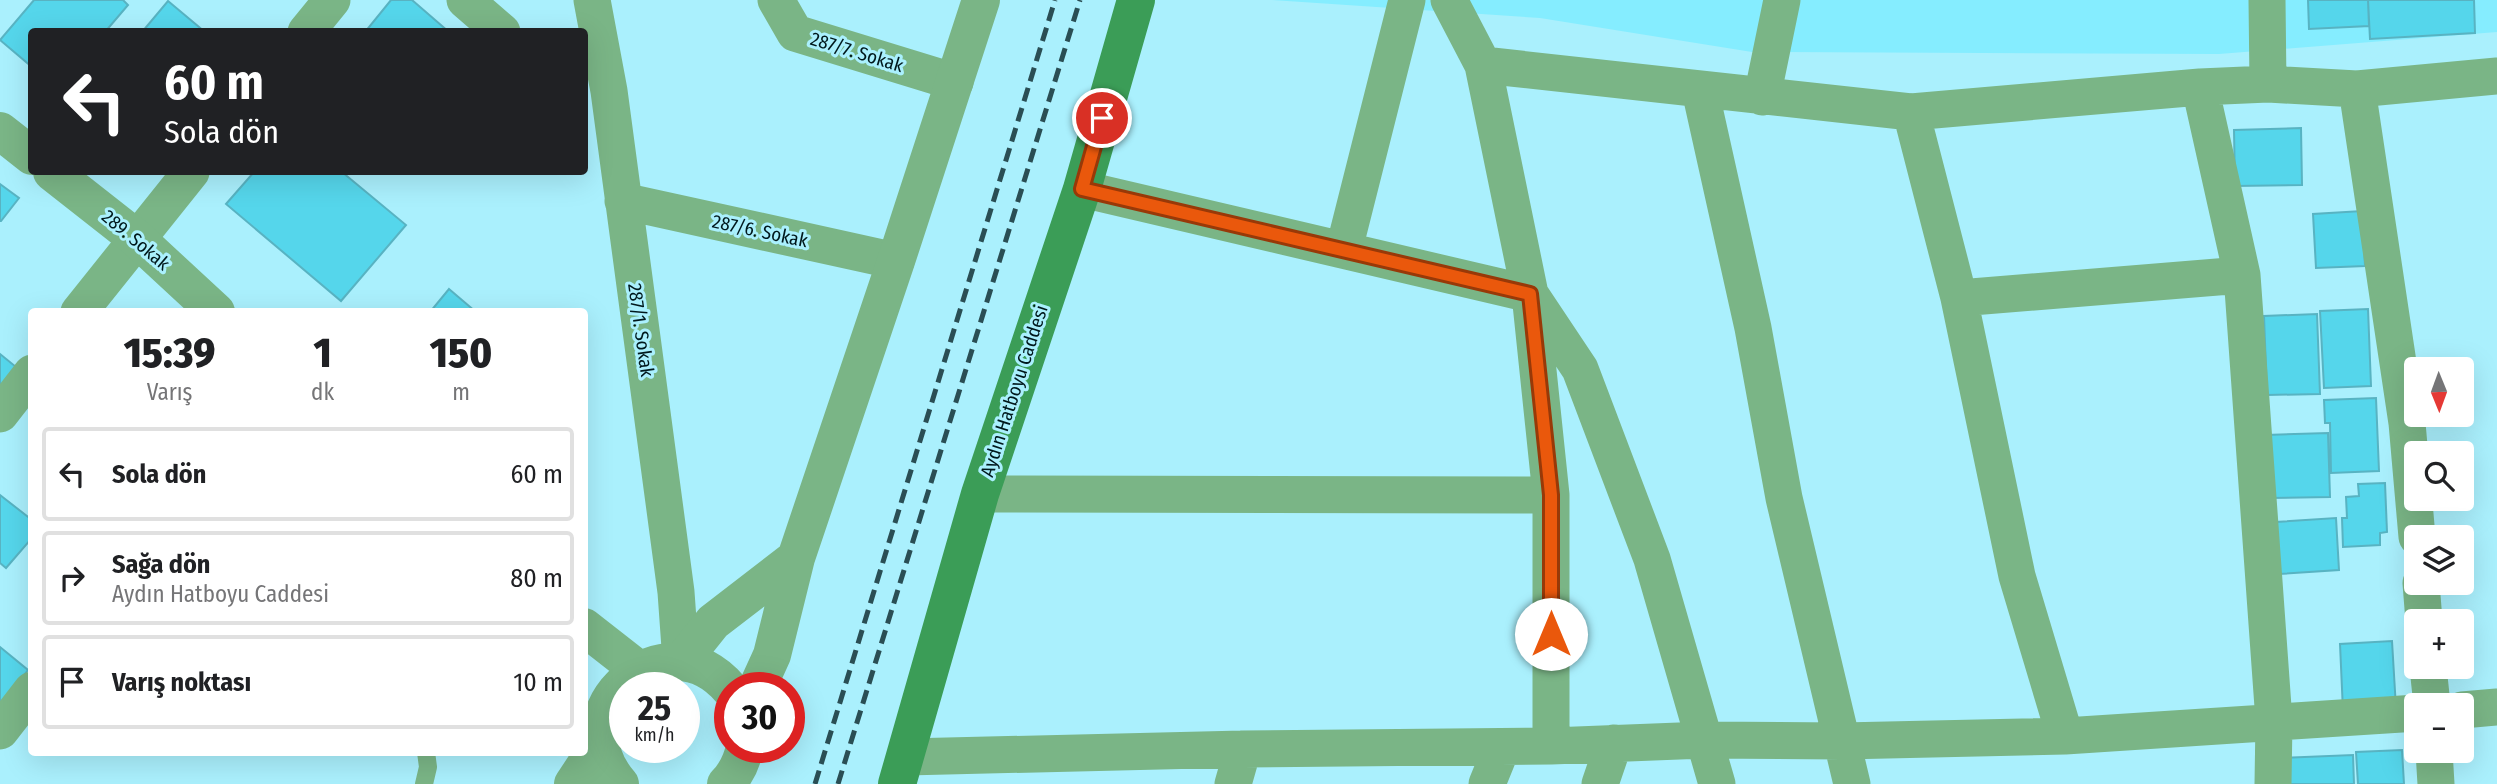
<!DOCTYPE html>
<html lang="tr">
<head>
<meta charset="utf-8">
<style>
	:root { --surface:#fff; --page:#f2f2f2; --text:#202124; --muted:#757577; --line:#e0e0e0 }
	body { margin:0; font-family:"Fira Sans Condensed",sans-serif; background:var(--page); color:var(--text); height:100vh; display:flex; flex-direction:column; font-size:26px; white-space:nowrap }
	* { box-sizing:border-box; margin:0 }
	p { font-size:23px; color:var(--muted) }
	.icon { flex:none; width:38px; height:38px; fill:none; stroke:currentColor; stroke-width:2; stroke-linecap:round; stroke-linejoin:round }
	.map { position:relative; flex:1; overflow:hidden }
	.details { position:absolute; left:28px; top:308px; width:560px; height:448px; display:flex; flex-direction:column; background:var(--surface); border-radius:7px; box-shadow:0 7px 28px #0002 }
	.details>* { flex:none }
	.banner { position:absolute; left:28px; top:28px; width:560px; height:147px; border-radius:7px; box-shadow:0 7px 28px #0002; background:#202124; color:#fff; overflow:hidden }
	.needle { width:46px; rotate:179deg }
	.fabs { position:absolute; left:2404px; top:357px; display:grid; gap:14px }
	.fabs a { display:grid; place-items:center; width:70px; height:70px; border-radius:7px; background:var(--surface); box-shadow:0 7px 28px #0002; font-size:35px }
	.speed { position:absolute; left:609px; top:672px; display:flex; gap:14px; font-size:35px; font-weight:700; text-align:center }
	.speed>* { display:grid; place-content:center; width:91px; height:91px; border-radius:50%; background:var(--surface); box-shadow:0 7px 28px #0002; line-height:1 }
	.speed small { font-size:18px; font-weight:400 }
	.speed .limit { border:10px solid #d22; background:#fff; color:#111 }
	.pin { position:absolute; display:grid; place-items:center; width:60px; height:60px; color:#fff; margin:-30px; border:4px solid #fff; border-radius:50%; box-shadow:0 2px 7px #0007 }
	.me { position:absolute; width:77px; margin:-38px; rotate:0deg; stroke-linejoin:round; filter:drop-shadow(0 0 5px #0008) }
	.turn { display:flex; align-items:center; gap:24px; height:147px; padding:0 21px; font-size:32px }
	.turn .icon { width:91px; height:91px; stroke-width:2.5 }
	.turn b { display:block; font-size:49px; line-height:60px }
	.eta { display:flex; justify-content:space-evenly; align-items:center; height:119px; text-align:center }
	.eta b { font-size:42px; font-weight:800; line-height:49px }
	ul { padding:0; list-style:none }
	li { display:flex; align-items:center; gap:21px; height:94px; margin:0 14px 10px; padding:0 7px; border:4px solid var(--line); border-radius:7px }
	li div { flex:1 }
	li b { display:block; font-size:26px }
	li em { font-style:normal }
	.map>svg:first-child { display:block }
	.built { fill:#85edff }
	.building { fill:#55d6eb; stroke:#58b3c2; stroke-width:2 }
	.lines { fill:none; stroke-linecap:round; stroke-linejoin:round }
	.service { stroke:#7ab586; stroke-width:18 }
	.minor { stroke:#7ab586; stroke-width:37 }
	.tertiary { stroke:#7ab586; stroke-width:38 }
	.secondary { stroke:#3b9d57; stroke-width:38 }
	.rail { stroke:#2a4e54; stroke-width:5; stroke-dasharray:14 7; stroke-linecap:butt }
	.route-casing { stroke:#983908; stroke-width:18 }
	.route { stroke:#ea580c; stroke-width:12 }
	.labels { text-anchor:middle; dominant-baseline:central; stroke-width:6; stroke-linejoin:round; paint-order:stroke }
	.street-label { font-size:19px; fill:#00181c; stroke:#aaf0fd }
</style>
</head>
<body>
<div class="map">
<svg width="2497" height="784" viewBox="0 0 2497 784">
	<rect width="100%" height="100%" fill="#aaf0fd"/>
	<path class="built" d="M 1272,0 L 2497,0 L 2497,32 L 2219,54 L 1752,52 L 1540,18 Z"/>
	<path class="building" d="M 34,0 L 123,0 L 128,5 L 105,32 L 32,32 L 32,67 L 0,40 Z
		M 391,0 L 412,0 L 449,32 L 365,32 Z
		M 2308,0 L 2368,0 L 2369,26 L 2309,29 Z
		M 2368,0 L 2474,0 L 2475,33 L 2370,39 Z
		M 168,1 L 205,32 L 142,32 Z
		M 2301,128 L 2302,185 L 2235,186 L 2234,130 Z
		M 254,172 L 342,172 L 406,225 L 341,301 L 226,204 Z
		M 0,184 L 19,198 L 1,221 L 0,221 Z
		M 2362,211 L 2365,266 L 2316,268 L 2313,214 Z
		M 449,289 L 476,312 L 430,312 Z
		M 2368,309 L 2371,386 L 2324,388 L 2320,311 Z
		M 2317,314 L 2320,394 L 2267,395 L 2264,316 Z
		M 0,354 L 21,371 L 0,395 Z
		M 2376,398 L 2379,471 L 2331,473 L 2330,423 L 2325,423 L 2324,400 Z
		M 2328,433 L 2330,497 L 2268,498 L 2266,435 Z
		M 2385,483 L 2387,532 L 2380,533 L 2380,545 L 2343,547 L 2342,518 L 2347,518 L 2346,497 L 2359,496 L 2358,484 Z
		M 0,495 L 32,520 L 32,538 L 6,568 L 0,563 Z
		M 2336,518 L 2339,570 L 2279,574 L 2276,522 Z
		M 2392,641 L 2396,708 L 2343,711 L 2340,644 Z
		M 0,647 L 28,670 L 0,705 Z
		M 2402,750 L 2404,784 L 2358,784 L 2356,752 Z
		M 2353,755 L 2354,784 L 2280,784 L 2280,758 Z"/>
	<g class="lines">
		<path class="service" d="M 424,784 L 428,767 L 426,752"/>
		<path class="minor" d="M 465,0 L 502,32
			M 592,0 L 609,91 L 676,592 L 681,662
			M 776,0 L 795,33 L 955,82
			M 1449,0 L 1483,65 L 1911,112 L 2200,87 L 2268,84 L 2357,89 L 2497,76
			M 2267,0 L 2268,84
			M 306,32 L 332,0
			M 1483,65 L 1530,294 L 1551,495 L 1551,746
			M 2200,87 L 2242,275 L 2274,721 L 2273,784
			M 2357,89 L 2407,423 L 2417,537
			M 1700,90 L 1753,328 L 1784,498 L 1852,784
			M 1762,97 L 1782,0
			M 1911,112 L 1959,298 L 2017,576 L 2065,736
			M 1082,189 L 1530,294 L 1580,369 L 1652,559 L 1717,784
			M 623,201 L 896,261
			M 1344,249 L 1407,0
			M 1959,298 L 2242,275
			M 79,312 L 191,172
			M 0,414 L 32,373
			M 980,494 L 1551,495
			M 2421,583 L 2424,621
			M 2428,667 L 2432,705
			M 2462,710 L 2497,707
			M 0,731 L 32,690
			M 2434,751 L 2436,784
			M 906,757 L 1243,749 L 1551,746 L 1705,740 L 1842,741 L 2065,736 L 2417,713
			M 1233,784 L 1243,749
			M 1487,784 L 1502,747
			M 1600,784 L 1614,743"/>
		<path class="tertiary" d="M 0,131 L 32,156
			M 52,172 L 136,238 L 216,312
			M 584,627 L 639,670
			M 681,662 L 713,622 L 796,558
			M 757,688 L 772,655 L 796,558 L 896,261 L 981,0
			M 573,784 L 600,743
			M 620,784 C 555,710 666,614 730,689
			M 726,784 C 736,774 742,761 745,747"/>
		<path class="secondary" d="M 897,784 L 980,494 L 1082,189 L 1136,0"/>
		<path class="rail" d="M 815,784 L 1055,0
			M 838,784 L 1080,0"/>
	</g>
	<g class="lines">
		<defs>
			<path id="route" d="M 1102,118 L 1082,189 L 1530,294 L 1551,495 L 1551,634"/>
		</defs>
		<use href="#route" class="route-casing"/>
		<use href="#route" class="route"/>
	</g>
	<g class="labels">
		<g class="street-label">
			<text transform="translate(857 52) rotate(17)">287/7. Sokak</text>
			<text transform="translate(760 231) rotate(12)">287/6. Sokak</text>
			<text transform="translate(136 240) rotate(40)">289. Sokak</text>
			<text transform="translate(641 330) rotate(82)">287/1. Sokak</text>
			<text transform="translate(1014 391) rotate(-72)">Aydın Hatboyu Caddesi</text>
		</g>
	</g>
</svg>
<div class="fabs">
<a><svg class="needle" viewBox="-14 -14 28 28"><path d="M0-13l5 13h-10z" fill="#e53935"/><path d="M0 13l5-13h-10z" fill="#757577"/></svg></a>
<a><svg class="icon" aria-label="search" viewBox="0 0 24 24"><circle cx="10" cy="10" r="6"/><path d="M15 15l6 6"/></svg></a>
<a><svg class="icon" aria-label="layers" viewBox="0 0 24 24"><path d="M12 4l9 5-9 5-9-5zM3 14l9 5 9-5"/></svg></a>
<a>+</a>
<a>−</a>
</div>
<div class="speed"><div>25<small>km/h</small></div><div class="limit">30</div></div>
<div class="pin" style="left:1102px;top:118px;background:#d93025"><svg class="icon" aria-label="arrive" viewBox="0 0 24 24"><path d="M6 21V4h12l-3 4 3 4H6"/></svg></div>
<svg class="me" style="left:1551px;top:634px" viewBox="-20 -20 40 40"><circle r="19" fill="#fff"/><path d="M0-13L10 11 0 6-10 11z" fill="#ea580c"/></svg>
<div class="banner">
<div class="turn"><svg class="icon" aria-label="left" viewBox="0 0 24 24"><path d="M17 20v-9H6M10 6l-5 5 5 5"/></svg><div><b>60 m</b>Sola dön</div></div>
</div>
<section class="details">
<div class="eta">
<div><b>15:39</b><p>Varış</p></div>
<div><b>1</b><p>dk</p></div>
<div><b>150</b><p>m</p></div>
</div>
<ul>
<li><svg class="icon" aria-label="left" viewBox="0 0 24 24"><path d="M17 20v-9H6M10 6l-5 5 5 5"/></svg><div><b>Sola dön</b></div><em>60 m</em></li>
<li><svg class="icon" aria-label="right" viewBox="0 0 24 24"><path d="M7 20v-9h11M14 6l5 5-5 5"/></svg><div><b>Sağa dön</b><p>Aydın Hatboyu Caddesi</p></div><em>80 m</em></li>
<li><svg class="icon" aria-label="arrive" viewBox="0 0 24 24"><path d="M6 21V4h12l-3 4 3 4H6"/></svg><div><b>Varış noktası</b></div><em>10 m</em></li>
</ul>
</section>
</div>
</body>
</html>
